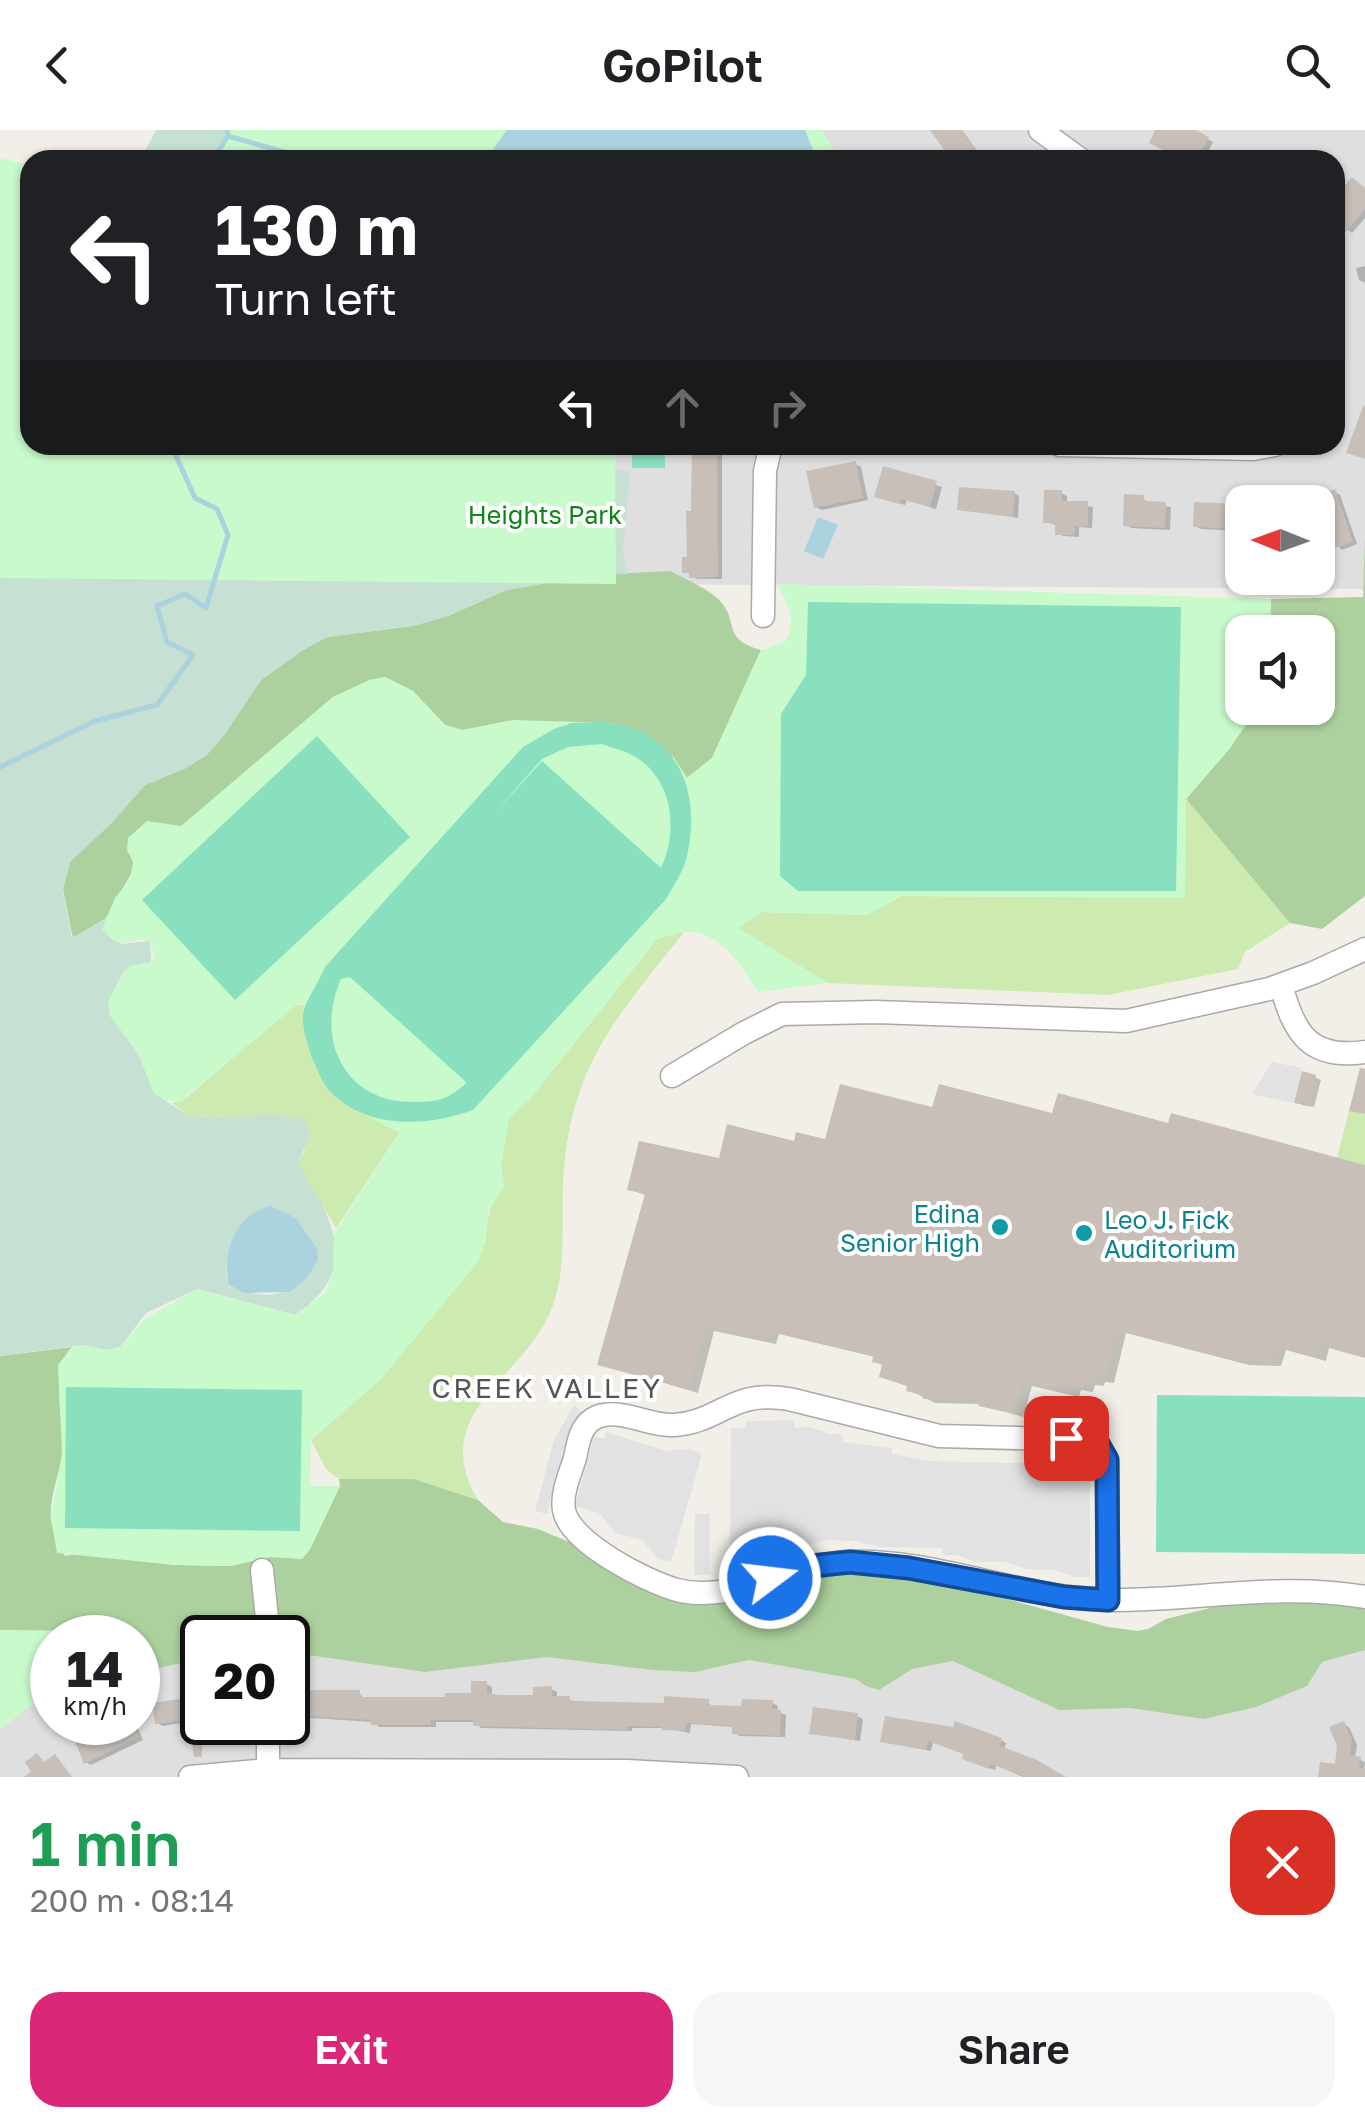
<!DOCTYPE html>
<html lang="en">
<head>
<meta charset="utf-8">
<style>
	:root { --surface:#fff; --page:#f6f6f6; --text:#202124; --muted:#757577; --accent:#db2777 }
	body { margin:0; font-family:"Golos Text",sans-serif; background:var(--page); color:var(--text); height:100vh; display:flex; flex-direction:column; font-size:38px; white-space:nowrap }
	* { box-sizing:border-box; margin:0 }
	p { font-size:32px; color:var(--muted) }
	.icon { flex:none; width:55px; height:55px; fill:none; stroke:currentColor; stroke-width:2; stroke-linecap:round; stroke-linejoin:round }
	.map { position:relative; height:1647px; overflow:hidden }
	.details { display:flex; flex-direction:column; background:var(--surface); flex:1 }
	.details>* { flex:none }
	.guide { position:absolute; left:20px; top:20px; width:1325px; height:305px; border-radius:30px; box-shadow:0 2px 8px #0004; background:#202124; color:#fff; overflow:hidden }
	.needle { width:65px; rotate:271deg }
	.buttons { position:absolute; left:1225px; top:355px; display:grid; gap:20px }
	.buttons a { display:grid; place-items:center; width:110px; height:110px; border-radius:20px; background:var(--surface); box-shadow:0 2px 8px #0004; font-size:50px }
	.speed { position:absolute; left:30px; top:1485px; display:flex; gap:20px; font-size:50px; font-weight:700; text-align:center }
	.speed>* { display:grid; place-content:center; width:130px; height:130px; border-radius:50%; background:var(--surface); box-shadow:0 2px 8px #0004; line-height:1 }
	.speed small { font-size:25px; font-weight:400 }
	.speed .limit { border:5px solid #111; border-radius:15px; background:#fff; color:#111 }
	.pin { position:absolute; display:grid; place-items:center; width:85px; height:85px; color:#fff; margin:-42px; border-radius:20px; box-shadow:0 5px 15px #0006 }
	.me { position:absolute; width:110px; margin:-55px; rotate:75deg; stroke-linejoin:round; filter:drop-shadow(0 0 8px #0008) }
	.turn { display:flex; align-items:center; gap:35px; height:210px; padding:0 30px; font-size:45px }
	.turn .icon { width:130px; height:130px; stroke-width:2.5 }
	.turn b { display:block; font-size:70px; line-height:85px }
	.lanes { display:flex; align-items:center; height:95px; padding:0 30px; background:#0003; justify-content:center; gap:50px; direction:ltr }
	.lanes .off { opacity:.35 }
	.round { display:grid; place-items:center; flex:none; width:105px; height:105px; border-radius:30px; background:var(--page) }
	.overview { display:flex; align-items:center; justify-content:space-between; height:170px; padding:0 30px }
	h1 { font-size:60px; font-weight:600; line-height:75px; color:#1e9e55 }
	.cta { display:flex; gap:20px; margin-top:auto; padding:20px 30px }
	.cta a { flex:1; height:115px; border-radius:30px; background:var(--accent); color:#fff; font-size:40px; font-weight:600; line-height:115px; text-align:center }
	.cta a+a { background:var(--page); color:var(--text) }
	header { display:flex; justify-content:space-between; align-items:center; height:130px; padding:0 30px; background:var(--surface); font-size:45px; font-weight:600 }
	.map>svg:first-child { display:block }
	.residential { fill:#e0dfdf; fill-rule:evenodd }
	.grass { fill:#cdebb0 }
	.forest { fill:#add19e }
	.wetland { fill:#c6e0d4; fill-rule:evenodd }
	.park { fill:#c8facc }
	.pitch { fill:#88e0be; fill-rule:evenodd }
	.parking { fill:#e2e2e2 }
	.water { fill:#aad3df }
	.shadow { fill:#0003 }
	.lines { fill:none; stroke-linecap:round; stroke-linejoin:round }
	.stream { stroke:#aad3df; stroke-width:5 }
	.building { fill:#c7bfb8 }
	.minor-casing { stroke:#a9a9a9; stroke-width:25 }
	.minor { stroke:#fff; stroke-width:22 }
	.route-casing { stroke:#114b97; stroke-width:25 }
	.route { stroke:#1a73e8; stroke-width:18 }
	.culture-dot { fill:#0f9aa8; stroke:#fff; stroke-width:4 }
	.labels { text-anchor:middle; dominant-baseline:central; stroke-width:8; stroke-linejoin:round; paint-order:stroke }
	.park-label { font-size:25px; fill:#0c8416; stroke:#fff }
	.culture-label { font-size:25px; fill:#0d838f; stroke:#fff; text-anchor:end }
	.neighbourhood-label { font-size:28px; letter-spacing:2.5px; fill:#555; stroke:#fff }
</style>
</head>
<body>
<header><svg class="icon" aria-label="back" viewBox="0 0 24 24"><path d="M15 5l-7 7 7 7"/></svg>GoPilot<svg class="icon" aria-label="search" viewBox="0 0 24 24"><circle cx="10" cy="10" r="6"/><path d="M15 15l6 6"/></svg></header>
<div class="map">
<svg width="1365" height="1647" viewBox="0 0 1365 1647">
	<rect width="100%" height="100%" fill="#f2efe9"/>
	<path class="residential" d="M 821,0 L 1365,0 L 1365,459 L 616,454 L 615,315 L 1335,315 L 1335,30 L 840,30 ZM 1242,372 L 1318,372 L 1318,448 L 1242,448 Z
		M 127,1501 L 1365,1512 L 1365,1647 L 0,1647 L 0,1599 L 52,1559 L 52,1592 L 138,1592 L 138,1508 ZM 202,1508 L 288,1508 L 288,1592 L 202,1592 Z"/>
	<path class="grass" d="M 1186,669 L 1290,793 L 1245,822 L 1238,839 L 1108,865 L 828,853 L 737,798 L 762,782 L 867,785 L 901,766 L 1184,768 Z
		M 685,801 C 621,882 573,931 564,1039 C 560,1083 568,1133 553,1175 C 528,1248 425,1280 478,1370 L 414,1349 L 339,1349 L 326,1339 L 311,1310 L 382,1248 L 486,1099 L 491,1076 L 504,1056 L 501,1035 L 509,988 L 530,969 L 657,809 Z
		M 304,874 L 307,915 L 345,974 L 400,1002 L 336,1098 L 301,1040 L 299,1031 L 305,1020 L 229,988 L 189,986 L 172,973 L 185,969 L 293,876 Z
		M 1349,981 L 1365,984 L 1365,1035 L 1337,1028 Z"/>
	<path class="forest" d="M 1365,407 L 1365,766 L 1322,799 L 1290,793 L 1186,669 L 1230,618 L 1257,578 L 1318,578 L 1318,502 L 1270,502 L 1271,469 L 1363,467 Z
		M 671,441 C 686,450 710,459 721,472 C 739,493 722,509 761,520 L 712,628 L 687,648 L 674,628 L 600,593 L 462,600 L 445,595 L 413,561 L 385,547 L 333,567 L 181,697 L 170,696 L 139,730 L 106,788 L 73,809 L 63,759 L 70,732 L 145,655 L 186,638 L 261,550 L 303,520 L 327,507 L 412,496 L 448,486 L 506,460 L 589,445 Z
		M 72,1217 C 49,1240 65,1295 62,1326 C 59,1345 49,1369 51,1389 C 52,1401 61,1415 65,1426 L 79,1423 L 175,1435 L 231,1436 L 270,1426 L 302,1429 L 310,1419 L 340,1356 L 339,1349 L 414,1349 L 478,1370 L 503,1392 L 538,1399 L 586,1419 L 675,1471 L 803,1446 L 847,1441 L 910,1447 L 978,1461 L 1108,1497 L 1138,1501 L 1148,1499 L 1166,1489 L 1226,1474 L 1309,1472 L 1365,1478 L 1365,1520 L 1322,1532 L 1307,1556 L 1256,1577 L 1204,1589 L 1130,1578 L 1059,1580 L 953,1531 L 912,1539 L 879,1560 L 866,1556 L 856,1549 L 749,1530 L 695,1542 L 652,1540 L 547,1527 L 425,1542 L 288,1522 L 288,1508 L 202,1508 L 202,1528 L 138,1543 L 138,1508 L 52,1508 L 52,1559 L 34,1562 L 0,1580 L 0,1226 Z"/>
	<path class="wetland" d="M 156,0 L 507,0 L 489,30 L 140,30 Z
		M 601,339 L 630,341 L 623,422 L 628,444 L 589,445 L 506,460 L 448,486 L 417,495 L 327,507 L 303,520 L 261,550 L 223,607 L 207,625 L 186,638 L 145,655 L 113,692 L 70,732 L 63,759 L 72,808 L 106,788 L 103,799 L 121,814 L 150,811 L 151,832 L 124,841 L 109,884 L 139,925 L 154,963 L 189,986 L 229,988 L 269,984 L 305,989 L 310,1005 L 299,1031 C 303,1047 315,1059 322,1074 C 345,1122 340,1155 295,1185 L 197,1159 L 146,1183 L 120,1217 L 106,1220 L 83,1215 L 0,1226 L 0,436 ZM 302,1096 L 307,1105 L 306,1149 C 285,1170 252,1168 228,1154 L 226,1141 Z"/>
	<path class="park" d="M 227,0 L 822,0 L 840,30 L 213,30 L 227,6 Z
		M 0,28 L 30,35 L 30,315 L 615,315 L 616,454 L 0,448 Z
		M 777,454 L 1271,469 L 1270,502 L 1242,502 L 1242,578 L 1257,578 L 1230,618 L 1186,669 L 1185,768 L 901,766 L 867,785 L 762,782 L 738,798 L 828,853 L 758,862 C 734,823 709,786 657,809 L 530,969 L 509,988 L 501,1035 L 504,1056 L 488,1082 L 486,1110 L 478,1132 L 382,1248 L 311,1310 L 310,1356 L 340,1356 L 310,1419 L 302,1429 L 270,1427 L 231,1436 L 175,1435 L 57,1423 L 51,1388 L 62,1324 L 58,1235 L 72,1217 L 83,1215 L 106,1220 L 120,1217 L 146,1188 L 197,1159 L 296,1185 L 325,1163 L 333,1142 L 334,1103 L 400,1003 C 330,967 311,957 303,874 L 299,873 L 180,972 L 167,971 L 154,963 L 139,925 L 109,884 L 108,871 L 124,841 L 130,836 L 151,832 L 155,828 L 150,811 C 127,806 122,824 102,799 L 115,768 L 130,749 L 133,732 L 127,720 L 128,708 L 147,691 L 181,696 L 333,567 L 369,550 L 385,547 L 413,561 L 445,595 L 462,600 L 513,590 L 614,593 L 656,612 L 674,628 L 687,648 L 712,628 L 761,520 L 786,511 C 797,486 788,476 777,454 Z
		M 0,1500 L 127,1501 L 119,1507 L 52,1508 L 52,1559 L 0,1599 Z"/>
	<path class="pitch" d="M 632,315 L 665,315 L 665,338 L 632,338 Z
		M 808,472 L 1181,477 L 1176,761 L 798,761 L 780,746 L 781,584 L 806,545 Z
		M 572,593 C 585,593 599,591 612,593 C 681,604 701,665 687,726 C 684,741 673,756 666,769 L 473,980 C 427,997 364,1000 328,959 C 322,952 318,941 314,932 C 308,918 300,894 304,879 C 309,866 319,851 325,837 L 523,617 L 554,599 ZM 602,614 C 611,618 623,620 632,625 C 673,647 679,700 661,738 L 542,631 L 492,686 L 542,629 L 568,617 ZM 350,847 L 466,952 L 466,953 C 451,968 438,972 417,972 C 345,975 314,910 341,849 Z
		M 317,606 L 410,707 L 235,870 L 142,770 Z
		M 66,1257 L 302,1260 L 300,1401 L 65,1398 Z
		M 1157,1265 L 1365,1267 L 1365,1424 L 1156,1422 Z"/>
	<path class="parking" d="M 1272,932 L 1302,938 L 1294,973 L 1252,964 Z
		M 574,1275 L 584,1284 L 570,1300 L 547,1384 L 535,1381 L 554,1310 Z
		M 794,1290 L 795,1298 L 810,1297 L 829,1304 L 842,1304 L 843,1312 L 892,1318 L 892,1324 L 929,1331 L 1090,1335 L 1090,1447 L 1075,1447 L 1055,1440 L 1027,1439 L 1005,1432 L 978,1432 L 956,1425 L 943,1425 L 942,1418 L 878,1417 L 857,1411 L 829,1410 L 798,1417 L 796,1424 L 780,1423 L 758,1430 L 730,1430 L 731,1298 L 745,1298 L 746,1291 Z
		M 606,1302 L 666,1321 L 689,1319 L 702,1324 L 671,1432 L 658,1429 L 642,1410 L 616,1403 L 599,1383 L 575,1376 L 594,1306 L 604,1309 Z
		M 695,1384 L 710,1384 L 709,1445 L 694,1445 Z"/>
	<path class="water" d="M 507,0 L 805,0 L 817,30 L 489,30 L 493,19 Z
		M 818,387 L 838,395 L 823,429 L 804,421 Z
		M 270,1076 L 296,1088 L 317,1119 L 318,1130 L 306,1149 L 290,1162 L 244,1163 L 228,1154 C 224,1118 234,1087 270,1076 Z"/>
	<path class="shadow" d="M 932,0 L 962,0 L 980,25 L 989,30 L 953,30 Z
		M 1158,0 L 1190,0 L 1213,12 L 1204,30 L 1187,30 Z
		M 1335,58 L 1341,64 L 1365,60 L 1365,88 L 1352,103 L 1335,90 Z
		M 1365,136 L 1365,153 L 1359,150 L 1356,138 Z
		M 694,315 L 722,315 L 722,449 L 697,449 L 685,441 L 689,430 L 693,383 Z
		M 855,334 L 861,337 L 868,370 L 822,380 L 816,377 Z
		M 885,339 L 942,357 L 936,379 L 907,370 L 905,375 L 883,369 Z
		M 1335,362 L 1340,365 L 1357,414 L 1342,420 L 1334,411 L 1318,417 L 1318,383 L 1321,382 L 1316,368 Z
		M 1014,363 L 1019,366 L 1018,388 L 960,378 Z
		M 1061,363 L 1067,366 L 1067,373 L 1093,377 L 1092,398 L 1079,397 L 1079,407 L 1063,406 L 1057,403 L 1057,395 L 1046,392 Z
		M 1143,368 L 1148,374 L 1171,377 L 1170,400 L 1131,398 L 1125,394 Z
		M 1196,375 L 1242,377 L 1242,401 L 1201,399 L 1195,396 Z
		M 1315,947 L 1321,950 L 1314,977 L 1302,975 Z
		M 934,980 L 1170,996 L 1365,1038 L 1365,1228 L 1329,1218 L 1326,1231 L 1286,1220 L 1281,1236 L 1249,1235 L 1126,1203 L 1114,1253 L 1105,1252 L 1104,1256 L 1095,1255 L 1093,1262 L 1081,1260 L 1079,1267 L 1032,1256 L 1023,1287 L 981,1274 L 935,1273 L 909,1260 L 909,1257 L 882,1246 L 884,1236 L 874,1231 L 875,1227 L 779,1204 L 776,1214 L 714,1201 L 698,1263 L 600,1234 L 647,1066 L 630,1059 L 721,1031 L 796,1014 L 826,1012 Z
		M 486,1554 L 492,1557 L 492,1566 L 536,1567 L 551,1559 L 557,1562 L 557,1568 L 575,1571 L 666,1576 L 708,1572 L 713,1578 L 744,1578 L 772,1573 L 778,1576 L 777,1582 L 786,1585 L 785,1607 L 740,1606 L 735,1603 L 735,1597 L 691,1594 L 690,1603 L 664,1598 L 632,1598 L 632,1601 L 481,1598 L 476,1592 L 436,1592 L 436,1597 L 379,1597 L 374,1592 L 311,1588 L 305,1585 L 359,1563 L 365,1570 L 448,1570 L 474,1565 Z
		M 202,1568 L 202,1592 L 229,1592 L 230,1601 L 198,1605 L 192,1597 L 181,1593 L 163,1596 L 157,1593 L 155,1575 Z
		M 857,1586 L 863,1589 L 860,1611 L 812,1603 Z
		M 112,1592 L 135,1592 L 143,1610 L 91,1635 L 86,1632 Z
		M 1344,1594 L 1349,1597 L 1357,1615 L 1355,1628 L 1365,1632 L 1363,1647 L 1320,1647 L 1337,1637 Z
		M 1001,1610 L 1006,1613 L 1004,1620 L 1061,1647 L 1023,1647 L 996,1635 L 995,1640 L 970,1631 L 966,1624 L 933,1612 L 931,1621 L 883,1611 Z"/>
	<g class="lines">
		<path class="stream" d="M 228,6 L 291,24 L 300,30
			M 213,30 L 228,6 L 227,0
			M 0,637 L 95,591 L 157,575 L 193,525 L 167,512 L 157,476 L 185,464 L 206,478 L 228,405 L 217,379 L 195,368 L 176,326 L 177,315"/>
	</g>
	<path class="building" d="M 930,0 L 961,0 L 983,30 L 951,30 Z
		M 1155,0 L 1196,0 L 1209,7 L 1197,30 L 1183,30 L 1149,13 Z
		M 1352,47 L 1365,58 L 1365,79 L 1346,102 L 1335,93 L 1335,67 Z
		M 1363,276 L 1365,276 L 1365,329 L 1346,323 Z
		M 692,315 L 717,315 L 718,447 L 689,448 L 689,443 L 682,443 L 682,427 L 687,427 L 686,381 L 691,381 Z
		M 856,331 L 863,368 L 814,378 L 806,341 Z
		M 883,336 L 937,351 L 930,377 L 901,369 L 900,374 L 874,367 Z
		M 959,357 L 1015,361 L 1013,387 L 957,380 Z
		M 1335,359 L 1353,412 L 1334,418 L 1331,409 L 1318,413 L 1318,372 L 1313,367 Z
		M 1044,360 L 1062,360 L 1062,371 L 1088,371 L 1088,396 L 1075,396 L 1074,405 L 1055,405 L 1055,393 L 1043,393 Z
		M 1124,364 L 1144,365 L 1144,371 L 1166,372 L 1165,398 L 1123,396 Z
		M 1194,372 L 1242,374 L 1242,399 L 1193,397 Z
		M 1360,938 L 1365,939 L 1365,984 L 1349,981 Z
		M 1302,941 L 1316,945 L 1309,976 L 1294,973 Z
		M 840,954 L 932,977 L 939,954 L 1052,983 L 1058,963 L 1168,993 L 1171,983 L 1365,1035 L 1365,1227 L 1320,1215 L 1317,1227 L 1276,1217 L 1272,1232 L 1238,1231 L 1117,1200 L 1105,1249 L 1096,1248 L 1095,1253 L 1086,1251 L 1084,1259 L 1072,1256 L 1070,1264 L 1022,1253 L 1014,1284 L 979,1276 L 978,1270 L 923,1269 L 923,1265 L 906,1261 L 907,1256 L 879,1247 L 882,1234 L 872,1232 L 873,1226 L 770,1201 L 767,1211 L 705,1198 L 689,1259 L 597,1235 L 645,1064 L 627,1060 L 639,1011 L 719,1028 L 727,994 L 794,1011 L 796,1002 L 825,1009 Z
		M 471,1551 L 487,1551 L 487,1563 L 500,1565 L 533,1565 L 533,1557 L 552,1556 L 552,1566 L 570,1566 L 570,1571 L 664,1573 L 664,1566 L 709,1569 L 709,1575 L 741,1576 L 742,1569 L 773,1570 L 772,1579 L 781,1580 L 780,1606 L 732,1604 L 732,1596 L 686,1593 L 685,1601 L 662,1600 L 662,1597 L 627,1596 L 627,1600 L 473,1596 L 473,1590 L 431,1590 L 431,1595 L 371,1595 L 371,1590 L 303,1586 L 303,1560 L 360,1560 L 360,1567 L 445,1567 L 445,1563 L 471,1563 Z
		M 202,1566 L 202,1627 L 194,1627 L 189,1594 L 180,1596 L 179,1591 L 155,1594 L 152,1573 Z
		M 813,1577 L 858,1583 L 855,1610 L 809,1604 Z
		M 885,1586 L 953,1597 L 955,1591 L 1002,1608 L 1000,1616 L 1037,1630 L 1066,1647 L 1026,1647 L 991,1634 L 989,1639 L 962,1629 L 963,1624 L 928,1611 L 926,1620 L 880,1612 Z
		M 1344,1591 L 1352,1610 L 1350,1625 L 1361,1627 L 1359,1638 L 1365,1638 L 1365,1647 L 1318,1647 L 1320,1632 L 1335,1634 L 1337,1616 L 1329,1597 Z
		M 106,1592 L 132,1592 L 139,1607 L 84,1634 L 73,1606 Z
		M 37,1623 L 44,1632 L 55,1624 L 72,1647 L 24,1647 L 31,1642 L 25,1632 Z"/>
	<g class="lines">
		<defs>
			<path id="minor" d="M 1040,0 L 1081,30
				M 1060,315 L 1253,319 L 1275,315
				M 763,486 L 765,341 L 771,315
				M 1281,855 C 1294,903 1309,930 1365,922
				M 672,946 L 744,903 L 782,884 L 876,882 L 1126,891 L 1269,859 L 1313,843 L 1365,819
				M 262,1440 L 269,1508
				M 1108,1470 L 1107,1330 L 1098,1315 L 1088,1310 L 939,1306 L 789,1269 C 731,1259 721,1292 674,1295 C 649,1297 617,1275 593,1289 C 580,1297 578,1314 575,1328 C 570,1344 561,1364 564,1380 C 569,1412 647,1452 677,1460 C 733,1474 791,1435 847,1432 C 932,1428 1023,1469 1109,1470 C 1194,1471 1280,1452 1365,1467
				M 190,1647 L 268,1640 L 627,1641 L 737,1647
				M 268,1647 L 268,1592"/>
		</defs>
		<use href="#minor" class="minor-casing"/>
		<use href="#minor" class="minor"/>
	</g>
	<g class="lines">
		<defs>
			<path id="route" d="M 770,1448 L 811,1436 L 850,1432 L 909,1438 L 1064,1467 L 1108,1470 L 1107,1330 L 1098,1314 L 1066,1308"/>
		</defs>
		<use href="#route" class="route-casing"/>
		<use href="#route" class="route"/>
	</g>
	<g class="culture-dot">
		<circle cx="1000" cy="1097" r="10"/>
		<circle cx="1084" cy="1103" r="10"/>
	</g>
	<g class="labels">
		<g class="park-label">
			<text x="545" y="384">Heights Park</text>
		</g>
		<g class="culture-label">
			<text x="980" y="1083">Edina<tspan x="980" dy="29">Senior High</tspan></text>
			<text x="1104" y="1089" text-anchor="start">Leo J. Fick<tspan x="1104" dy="29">Auditorium</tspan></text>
		</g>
		<g class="neighbourhood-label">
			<text x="547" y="1257">CREEK VALLEY</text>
		</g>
	</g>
</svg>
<div class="buttons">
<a><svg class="needle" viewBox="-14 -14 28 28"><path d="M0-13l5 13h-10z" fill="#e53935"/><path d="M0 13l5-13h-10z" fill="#757577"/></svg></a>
<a><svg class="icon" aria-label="sound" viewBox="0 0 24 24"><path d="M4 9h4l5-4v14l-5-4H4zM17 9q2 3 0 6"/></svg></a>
</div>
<div class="speed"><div>14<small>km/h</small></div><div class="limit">20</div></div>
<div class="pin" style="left:1066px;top:1308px;background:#d93025"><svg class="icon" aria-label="arrive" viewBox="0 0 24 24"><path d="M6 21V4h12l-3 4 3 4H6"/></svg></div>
<svg class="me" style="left:770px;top:1448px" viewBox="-20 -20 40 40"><circle r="17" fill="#1a73e8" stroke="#fff" stroke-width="3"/><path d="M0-11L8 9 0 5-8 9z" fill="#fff"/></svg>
<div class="guide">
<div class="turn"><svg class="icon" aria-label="left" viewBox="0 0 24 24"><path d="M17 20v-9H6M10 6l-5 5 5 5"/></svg><div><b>130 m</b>Turn left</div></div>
<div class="lanes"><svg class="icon" aria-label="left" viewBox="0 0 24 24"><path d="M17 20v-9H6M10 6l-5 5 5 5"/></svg><svg class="icon off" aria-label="ahead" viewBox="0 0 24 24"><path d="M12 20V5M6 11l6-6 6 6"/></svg><svg class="icon off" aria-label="right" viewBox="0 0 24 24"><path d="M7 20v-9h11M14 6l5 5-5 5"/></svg></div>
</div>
</div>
<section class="details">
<div class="overview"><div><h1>1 min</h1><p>200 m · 08:14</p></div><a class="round" style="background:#d93025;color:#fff"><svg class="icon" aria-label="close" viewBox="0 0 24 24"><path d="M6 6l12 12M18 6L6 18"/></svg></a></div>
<div class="cta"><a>Exit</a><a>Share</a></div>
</section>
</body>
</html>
